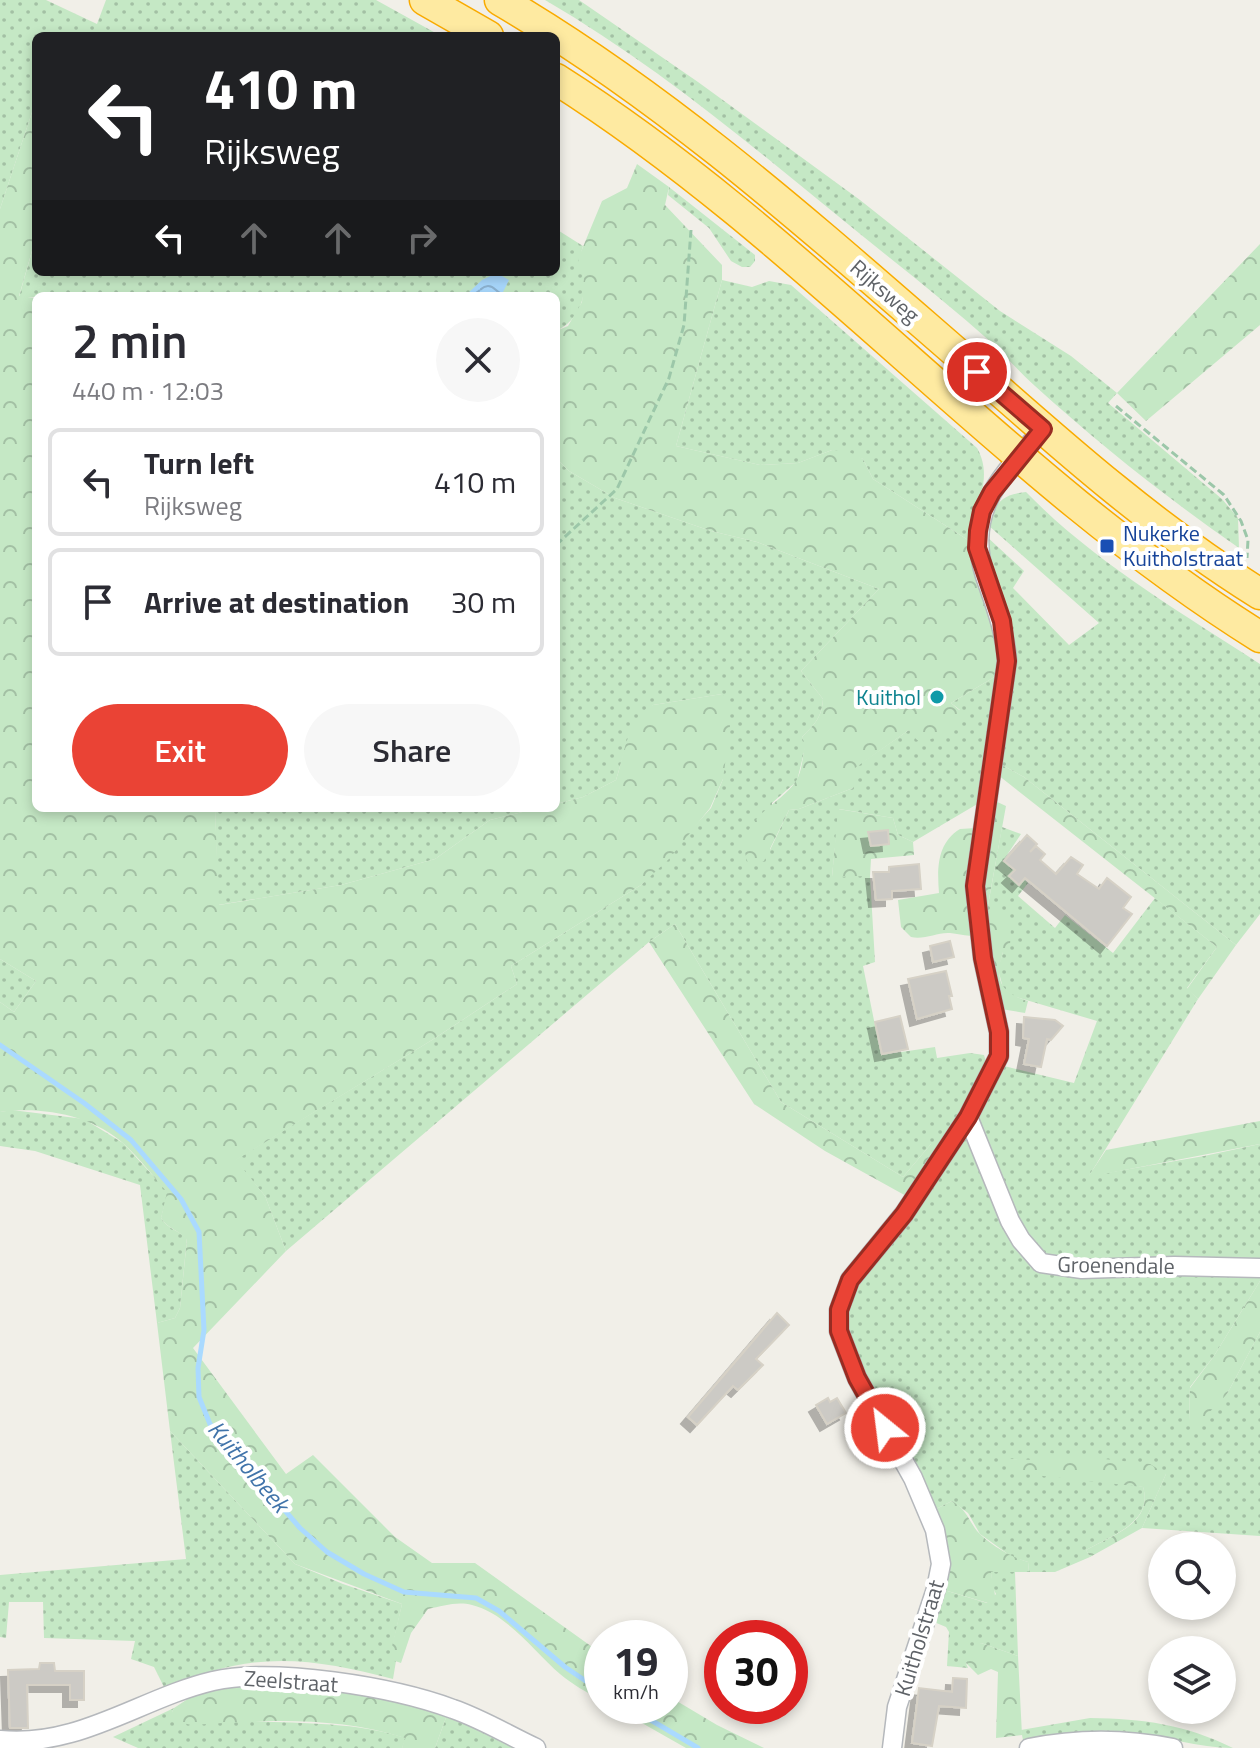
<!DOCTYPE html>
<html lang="en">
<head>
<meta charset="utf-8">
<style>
	:root { --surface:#fff; --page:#f7f7f7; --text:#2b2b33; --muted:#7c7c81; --line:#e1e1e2; --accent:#ea4335 }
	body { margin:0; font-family:"Titillium Web",sans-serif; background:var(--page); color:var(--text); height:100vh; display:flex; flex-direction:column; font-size:30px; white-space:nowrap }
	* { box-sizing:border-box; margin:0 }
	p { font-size:26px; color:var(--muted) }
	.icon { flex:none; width:44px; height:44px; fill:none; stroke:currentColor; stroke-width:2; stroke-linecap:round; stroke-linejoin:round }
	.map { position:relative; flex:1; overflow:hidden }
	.sheet { position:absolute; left:32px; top:292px; width:528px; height:520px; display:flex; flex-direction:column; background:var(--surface); border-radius:12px; box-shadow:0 4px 12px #0003 }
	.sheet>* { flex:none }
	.guide { position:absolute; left:32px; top:32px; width:528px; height:244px; border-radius:12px; box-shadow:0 4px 12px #0003; background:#202124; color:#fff; overflow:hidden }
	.controls { position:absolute; left:1148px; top:1532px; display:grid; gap:16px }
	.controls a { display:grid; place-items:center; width:88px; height:88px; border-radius:50%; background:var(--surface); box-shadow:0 4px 12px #0003; font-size:40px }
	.speed { position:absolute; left:584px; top:1620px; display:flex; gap:16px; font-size:40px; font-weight:700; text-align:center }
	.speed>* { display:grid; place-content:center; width:104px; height:104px; border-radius:50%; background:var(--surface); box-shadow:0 4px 12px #0003; line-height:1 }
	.speed small { font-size:20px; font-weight:400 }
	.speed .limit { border:12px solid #d22; background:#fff; color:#111 }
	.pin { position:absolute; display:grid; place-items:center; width:68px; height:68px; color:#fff; margin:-34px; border:4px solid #fff; border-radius:50%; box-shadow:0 2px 8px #0007 }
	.me { position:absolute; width:88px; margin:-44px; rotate:331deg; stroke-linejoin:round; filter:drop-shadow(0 0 6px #0008) }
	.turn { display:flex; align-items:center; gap:28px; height:168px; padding:0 40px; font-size:36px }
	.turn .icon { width:104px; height:104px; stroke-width:2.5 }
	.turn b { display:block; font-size:56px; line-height:68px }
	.lanes { display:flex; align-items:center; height:76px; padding:0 40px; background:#0003; justify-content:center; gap:40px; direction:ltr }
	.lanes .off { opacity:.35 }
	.round { display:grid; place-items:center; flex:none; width:84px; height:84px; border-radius:42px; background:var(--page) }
	.headline { display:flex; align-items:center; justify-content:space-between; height:136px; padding:0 40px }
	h1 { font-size:48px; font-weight:600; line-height:60px }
	.action { display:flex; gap:16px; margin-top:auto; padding:16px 40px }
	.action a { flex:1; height:92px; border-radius:48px; background:var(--accent); color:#fff; font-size:32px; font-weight:600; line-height:92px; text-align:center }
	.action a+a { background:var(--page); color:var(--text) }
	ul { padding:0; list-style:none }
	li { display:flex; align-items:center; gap:24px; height:108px; margin:0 16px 12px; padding:0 24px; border:4px solid var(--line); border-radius:12px }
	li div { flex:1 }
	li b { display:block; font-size:30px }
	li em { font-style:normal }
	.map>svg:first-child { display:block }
	.grass { fill:url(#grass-dots) }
	.forest { fill:url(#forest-crowns) }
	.water { fill:url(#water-waves) }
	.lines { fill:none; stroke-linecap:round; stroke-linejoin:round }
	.stream { stroke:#aadaff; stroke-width:5 }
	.building { fill:#cccac5; stroke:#d6d1c6; stroke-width:2; filter:url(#shadow) }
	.minor-casing { stroke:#b5b8bc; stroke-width:21 }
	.trunk-casing { stroke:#f9ab00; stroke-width:33 }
	.path { stroke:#9cc7a9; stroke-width:3; stroke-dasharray:8 4; stroke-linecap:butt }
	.minor { stroke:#fff; stroke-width:18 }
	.trunk { stroke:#feeaa1; stroke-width:30 }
	.route-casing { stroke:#982c22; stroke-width:20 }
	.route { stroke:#ea4335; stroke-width:14 }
	.transit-dot { fill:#1a4fb4; stroke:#fff; stroke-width:3 }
	.culture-dot { fill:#0f9aa8; stroke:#fff; stroke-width:3 }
	.labels { text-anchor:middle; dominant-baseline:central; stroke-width:8; stroke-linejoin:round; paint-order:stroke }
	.street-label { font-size:22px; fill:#5f6368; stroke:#fff }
	.transit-label { font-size:22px; fill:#164399; stroke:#fff; text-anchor:start }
	.culture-label { font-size:22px; fill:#0d838f; stroke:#fff; text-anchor:end }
	.water-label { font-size:24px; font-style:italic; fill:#4174aa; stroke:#fff }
</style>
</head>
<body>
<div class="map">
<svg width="1260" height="1748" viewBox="0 0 1260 1748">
	<defs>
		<pattern id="grass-dots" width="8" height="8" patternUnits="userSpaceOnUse" patternTransform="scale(2)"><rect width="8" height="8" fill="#c5e8c5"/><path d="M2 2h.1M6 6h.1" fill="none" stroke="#a3c0a4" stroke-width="1.8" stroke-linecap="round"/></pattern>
		<pattern id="forest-crowns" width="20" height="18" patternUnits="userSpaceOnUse" patternTransform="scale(2)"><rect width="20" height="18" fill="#c5e8c5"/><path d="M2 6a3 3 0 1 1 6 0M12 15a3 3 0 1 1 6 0" fill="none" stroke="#a3c0a4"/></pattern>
		<pattern id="water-waves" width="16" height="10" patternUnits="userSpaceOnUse" patternTransform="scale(2)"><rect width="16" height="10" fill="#aadaff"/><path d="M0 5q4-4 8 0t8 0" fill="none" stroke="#8eb4d2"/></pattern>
		<filter id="shadow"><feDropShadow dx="-7" dy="7" stdDeviation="0" flood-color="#0004"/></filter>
	</defs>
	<rect width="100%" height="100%" fill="#f1efe8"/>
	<path class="grass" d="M 0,0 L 46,0 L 97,24 L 106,0 L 376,0 L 441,36 L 36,36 L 36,100 L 0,209 Z
		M 545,0 L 579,0 L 698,82 L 860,200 L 1000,311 L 1071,356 L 1117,393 L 1108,403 L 1222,499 L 1238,518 L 1239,548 C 1167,498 1100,445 1035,386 C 1020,373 1007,357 992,343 C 943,299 889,258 838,216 C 744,139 650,61 545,0 Z
		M 669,187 L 755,255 L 755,261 L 750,267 L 742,267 L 731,261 L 709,228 L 668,195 Z
		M 556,229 L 583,246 C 578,262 582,262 584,277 C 586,301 577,321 556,331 L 556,296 L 19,297 L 36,237 L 36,272 L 556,272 Z
		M 722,280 L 752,287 L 769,281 L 791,285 L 977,448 C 995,480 973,508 968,540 L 873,479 L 863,459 L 832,450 L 798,463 L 760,465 L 676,446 Z
		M 556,458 L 569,471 L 615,498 L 711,531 L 757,542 L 879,589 L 801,671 L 823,699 C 822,717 815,724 802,737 L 806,744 L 797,781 L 772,803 L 770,850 L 789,810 L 799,809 L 853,788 L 854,768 L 909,730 L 960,710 L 951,703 L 996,676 L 979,803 L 913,842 L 898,835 L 893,818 L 839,809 L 832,876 L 870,876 L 875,962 L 863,966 L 881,1055 L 935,1047 L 937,1058 L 970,1053 L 984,1055 L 987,1065 L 944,1144 L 931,1144 L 903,1177 L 781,1102 L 675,924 L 649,942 L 286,1251 L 265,1196 L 235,1160 L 432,1040 L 517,984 L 511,966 L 641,885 L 711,808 L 723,779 L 722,694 L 653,705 L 629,736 L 616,780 L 583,797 L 556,804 Z
		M 1026,492 C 1094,562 1179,611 1260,664 L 1260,914 L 1236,945 L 1024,777 L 1000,764 L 1012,667 L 986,562 L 985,535 L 1024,571 L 1013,588 L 1069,645 L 1099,623 L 988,525 C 997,502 1000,495 1026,492 Z
		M 215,808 L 539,808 L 490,820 L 435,859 L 341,885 L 218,905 Z
		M 1002,827 L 1021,834 L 1003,861 L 1028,883 L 1018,896 L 1055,928 L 1065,915 L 1113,953 L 1155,898 L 1217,947 L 1187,988 L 1198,999 L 1089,1176 L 1204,1156 L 1260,1144 L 1260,1262 L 1057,1263 L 1028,1244 L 978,1121 L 983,1106 L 1004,1066 L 1074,1083 L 1097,1021 L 1013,996 L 1003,988 L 998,969 L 1003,952 L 987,911 Z
		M 0,959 L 36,981 L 14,1012 L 0,1002 Z
		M 12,1110 L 84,1119 L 123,1143 L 168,1192 L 161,1218 C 168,1229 177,1230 187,1238 L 180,1308 L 175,1318 L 157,1323 L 140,1185 L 35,1151 L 0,1146 L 0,1112 Z
		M 970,1132 L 1028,1260 L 1260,1271 L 1260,1281 L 1214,1356 L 1190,1387 L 1189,1421 L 1227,1394 L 1260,1332 L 1260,1536 L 1142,1528 L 1166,1474 L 1009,1459 L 1143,1487 C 1154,1522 1111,1536 1086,1550 L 1090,1557 L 1055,1572 L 1029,1572 L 1028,1562 L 1012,1557 L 980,1534 L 968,1513 L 952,1501 L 936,1509 L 850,1345 L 846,1316 L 851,1291 L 965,1134 Z
		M 170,1431 L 295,1564 L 343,1584 L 402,1604 L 390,1658 L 396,1661 L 393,1679 C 311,1657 244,1649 166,1691 L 154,1667 L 131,1659 L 135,1641 L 44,1638 L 43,1602 L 9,1602 L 6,1638 L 0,1637 L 0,1575 L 186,1559 Z
		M 991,1572 L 1015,1572 L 1018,1656 L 981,1643 L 966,1663 L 968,1668 L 947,1666 L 949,1632 L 946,1627 L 934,1622 L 944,1590 L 987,1603 L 996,1594 L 992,1586 Z
		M 174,1708 L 172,1712 C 199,1715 226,1720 252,1721 C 305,1724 355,1722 406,1738 L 402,1748 L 138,1748 L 113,1737 Z
		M 448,1712 L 526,1748 L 435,1748 Z
		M 1090,1718 C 1144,1719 1184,1724 1233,1748 C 1198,1748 1164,1736 1128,1732 C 1092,1728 1058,1735 1023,1740 L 1021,1730 Z"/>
	<path class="forest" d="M 36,100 L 36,237 L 19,296 L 36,298 L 36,808 L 215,808 L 219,905 L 341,885 L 435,859 L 490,820 L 539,808 L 556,808 L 556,804 L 583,797 L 616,780 C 624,756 628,716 653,705 L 722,694 L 728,703 L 730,728 L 723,779 L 710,808 L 669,859 L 641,885 L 511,966 L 517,984 L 432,1040 L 236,1160 L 265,1196 L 286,1251 L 193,1348 L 286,1474 L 313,1455 L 395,1537 L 432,1563 L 475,1563 L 602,1654 L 602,1700 C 587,1693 572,1684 560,1674 C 535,1652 506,1613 472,1605 C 457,1601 443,1606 428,1609 L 411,1633 L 401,1663 L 389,1659 L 402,1604 L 295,1564 L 170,1431 L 157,1323 L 175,1318 L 180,1308 L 187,1239 C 178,1230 168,1229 161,1218 L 167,1192 C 153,1176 140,1159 125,1145 C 93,1115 42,1106 0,1112 L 0,1002 L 14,1012 L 36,981 L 0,959 L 0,209 Z
		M 637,164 L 669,187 L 665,205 L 722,265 L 722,280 L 676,446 L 760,465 L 798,463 L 832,450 L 847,451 L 863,459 L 873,479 L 968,540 L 999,648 L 996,676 L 951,703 L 965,715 C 955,728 934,743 917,740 L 909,730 L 855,768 L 860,775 L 853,788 L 799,809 L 789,810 L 764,861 L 748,863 C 732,820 779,807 796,781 C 802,772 803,755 805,744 L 802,737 C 815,724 822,717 823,699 L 801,671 L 879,589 L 757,542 L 711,531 L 615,498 L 569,471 L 556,458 L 556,331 L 568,326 L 582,302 L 584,277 L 578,259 L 602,201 L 627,188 Z
		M 1260,244 L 1260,325 L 1146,421 L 1117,393 Z
		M 1000,764 L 1024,777 L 1236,945 L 1198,999 L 1187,989 L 1217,947 L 998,775 Z
		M 993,800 L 1006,806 L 987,910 L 1002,912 L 1011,924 L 1010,946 L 1003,952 C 995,980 999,992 1028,1001 L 1025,1013 L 1001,1009 L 981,909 Z
		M 838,809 L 893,818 L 898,835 L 913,842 L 914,855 L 871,859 L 870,876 L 832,877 Z
		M 976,828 L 976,935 C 966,937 960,934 950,933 C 937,932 925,940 911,937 L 901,927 L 898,900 L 939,893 C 937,868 937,843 960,829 Z
		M 675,924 L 781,1102 L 903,1177 L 931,1144 L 937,1141 L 944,1144 L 908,1197 L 825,1151 L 754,1104 L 649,942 Z
		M 1260,1121 L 1260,1144 L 1088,1177 L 1106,1150 Z
		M 1260,1281 L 1260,1332 L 1227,1394 L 1198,1424 L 1189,1421 L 1190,1388 L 1214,1356 Z
		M 1040,1452 L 1150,1464 L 1166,1474 L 1142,1528 L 1090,1557 L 1086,1550 C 1111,1536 1154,1523 1143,1487 L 1006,1472 L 1009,1459 L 1036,1460 Z
		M 952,1501 C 966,1509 968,1519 977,1531 C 990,1545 1011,1557 1028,1562 L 1029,1572 L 991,1572 C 992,1583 996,1592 995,1602 L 988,1603 L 944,1590 L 949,1554 L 936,1509 Z
		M 981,1643 L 1018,1656 L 1022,1735 L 996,1738 L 998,1672 L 991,1669 L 978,1675 L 966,1663 L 971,1648 Z
		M 230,1682 L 334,1688 L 448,1712 L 435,1748 L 402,1748 L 405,1738 C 336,1716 263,1720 191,1725 L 179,1722 L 172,1712 L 174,1708 L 203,1689 Z
		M 670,1697 L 717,1725 L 764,1748 L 686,1748 L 612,1706 L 670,1706 Z"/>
	<path class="water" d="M 497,273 L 509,280 L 501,296 L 465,296 L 482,280 Z"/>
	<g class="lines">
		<path class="stream" d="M 0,1045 L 84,1103 L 131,1140 L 181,1199 L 199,1232 L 204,1330 L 198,1368 L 199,1397 L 210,1424 L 300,1528 L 327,1552 L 364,1574 L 404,1592 L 476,1598 L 499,1611 L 565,1667 L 602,1692
			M 627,1706 L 698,1748"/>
	</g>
	<path class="building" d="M 888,830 L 889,844 L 871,846 L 868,832 Z
		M 1027,835 L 1037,844 L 1030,852 L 1036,846 L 1045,854 L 1040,860 L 1056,874 L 1071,857 L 1083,865 L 1077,874 L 1099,889 L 1107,878 L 1131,897 L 1123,908 L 1132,914 L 1107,946 L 1025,878 L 1019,885 L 1009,876 L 1015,870 L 1004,861 Z
		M 919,864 L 921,889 L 892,891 L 892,899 L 876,900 L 873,872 L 889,872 L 889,867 Z
		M 950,941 L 954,957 L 933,962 L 930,946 Z
		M 946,971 L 952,996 L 949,996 L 952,1009 L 917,1019 L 908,979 Z
		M 900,1016 L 908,1049 L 882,1054 L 875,1022 Z
		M 1024,1017 L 1055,1020 L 1063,1026 L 1051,1040 L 1047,1039 L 1041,1067 L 1024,1064 L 1029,1039 L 1023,1038 Z
		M 777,1313 L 789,1325 L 756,1359 L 763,1365 L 738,1390 L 733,1386 L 697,1425 L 688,1417 Z
		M 828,1398 L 830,1402 L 837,1398 L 846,1413 L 827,1424 L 816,1405 Z
		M 40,1663 L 54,1663 L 55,1671 L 84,1671 L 84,1700 L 70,1700 L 70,1685 L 27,1685 L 28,1728 L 10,1728 L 8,1670 L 39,1669 Z
		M 953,1678 L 967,1679 L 966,1708 L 939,1706 L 932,1746 L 912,1743 L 919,1688 L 952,1692 Z"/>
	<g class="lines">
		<defs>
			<path id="minor" d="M 968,1117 L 1010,1221 L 1021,1240 L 1041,1263 L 1082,1269 L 1174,1266 L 1260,1268
				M 0,1740 C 79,1748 141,1698 213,1681 C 274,1667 394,1687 453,1709 C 482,1719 508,1735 536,1748
				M 892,1748 L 897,1707 L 936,1589 L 941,1564 L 935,1530 L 913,1478 L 857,1378 L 839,1331 L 839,1310 L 850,1280 L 904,1214 L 968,1117 L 999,1056 L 999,1032 L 983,958 L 975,886 L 1007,661 C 1005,630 995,605 985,576 C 964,510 1002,476 1043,429
				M 1029,1748 C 1078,1738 1124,1738 1173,1748"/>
			<path id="trunk" d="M 425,0 L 488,36
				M 500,0 C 671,100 818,233 967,362 C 1061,445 1154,528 1260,594
				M 556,79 C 810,240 1005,478 1260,637"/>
		</defs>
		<use href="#minor" class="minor-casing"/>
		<use href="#trunk" class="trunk-casing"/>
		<path class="path" d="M 1116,406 L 1224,495 L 1241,521 L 1248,540 L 1247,558
			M 556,545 L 617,489 L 669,378 L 684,325 L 691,230"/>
		<use href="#minor" class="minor"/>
		<use href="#trunk" class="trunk"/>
	</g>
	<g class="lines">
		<defs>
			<path id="route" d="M 885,1428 L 857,1378 L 839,1331 L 839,1310 L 850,1280 L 904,1214 L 968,1117 L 999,1056 L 999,1032 L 983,958 L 975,886 L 1007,661 L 1002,621 L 977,548 L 978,531 L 982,511 L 992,492 L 1043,429 L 977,372"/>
		</defs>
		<use href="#route" class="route-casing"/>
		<use href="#route" class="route"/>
	</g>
	<rect class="transit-dot" x="1099" y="538" width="16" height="16" rx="4"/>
	<circle class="culture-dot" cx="937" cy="697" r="8"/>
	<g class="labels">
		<g class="street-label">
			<text transform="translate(885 291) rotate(41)">Rijksweg</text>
			<text transform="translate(1116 1265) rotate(1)">Groenendale</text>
			<text transform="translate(919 1638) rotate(-73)">Kuitholstraat</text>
			<text transform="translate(291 1681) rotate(4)">Zeelstraat</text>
		</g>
		<g class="transit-label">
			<text x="1123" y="533">Nukerke<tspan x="1123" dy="25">Kuitholstraat</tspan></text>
		</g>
		<g class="culture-label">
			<text x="921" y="697">Kuithol</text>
		</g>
		<g class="water-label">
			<text transform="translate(249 1466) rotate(50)">Kuitholbeek</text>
		</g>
	</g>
</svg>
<div class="controls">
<a><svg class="icon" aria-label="search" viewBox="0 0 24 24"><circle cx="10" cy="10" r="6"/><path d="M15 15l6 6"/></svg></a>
<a><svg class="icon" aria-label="layers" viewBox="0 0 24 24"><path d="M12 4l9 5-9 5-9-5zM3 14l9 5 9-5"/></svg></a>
</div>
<div class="speed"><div>19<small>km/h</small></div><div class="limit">30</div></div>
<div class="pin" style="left:977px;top:372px;background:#d93025"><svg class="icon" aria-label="arrive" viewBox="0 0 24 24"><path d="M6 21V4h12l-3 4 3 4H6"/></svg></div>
<svg class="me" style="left:885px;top:1428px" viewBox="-20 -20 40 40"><circle r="17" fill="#ea4335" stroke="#fff" stroke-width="3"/><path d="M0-11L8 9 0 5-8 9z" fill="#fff"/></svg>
<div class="guide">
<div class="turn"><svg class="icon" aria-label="left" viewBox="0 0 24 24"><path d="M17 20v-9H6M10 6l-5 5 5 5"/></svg><div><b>410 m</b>Rijksweg</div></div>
<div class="lanes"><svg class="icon" aria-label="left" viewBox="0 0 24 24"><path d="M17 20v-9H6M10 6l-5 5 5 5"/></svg><svg class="icon off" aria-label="ahead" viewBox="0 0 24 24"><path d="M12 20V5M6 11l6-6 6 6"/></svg><svg class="icon off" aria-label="ahead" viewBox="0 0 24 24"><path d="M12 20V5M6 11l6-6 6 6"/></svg><svg class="icon off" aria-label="right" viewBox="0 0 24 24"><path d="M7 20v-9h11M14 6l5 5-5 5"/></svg></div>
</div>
<section class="sheet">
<div class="headline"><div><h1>2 min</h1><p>440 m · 12:03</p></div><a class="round"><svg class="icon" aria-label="close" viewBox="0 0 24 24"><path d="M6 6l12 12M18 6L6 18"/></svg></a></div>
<ul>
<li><svg class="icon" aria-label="left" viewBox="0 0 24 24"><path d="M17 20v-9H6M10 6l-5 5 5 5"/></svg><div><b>Turn left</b><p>Rijksweg</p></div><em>410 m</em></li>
<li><svg class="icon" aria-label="arrive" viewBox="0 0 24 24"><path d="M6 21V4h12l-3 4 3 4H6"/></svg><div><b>Arrive at destination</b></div><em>30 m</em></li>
</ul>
<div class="action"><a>Exit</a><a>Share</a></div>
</section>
</div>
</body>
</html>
